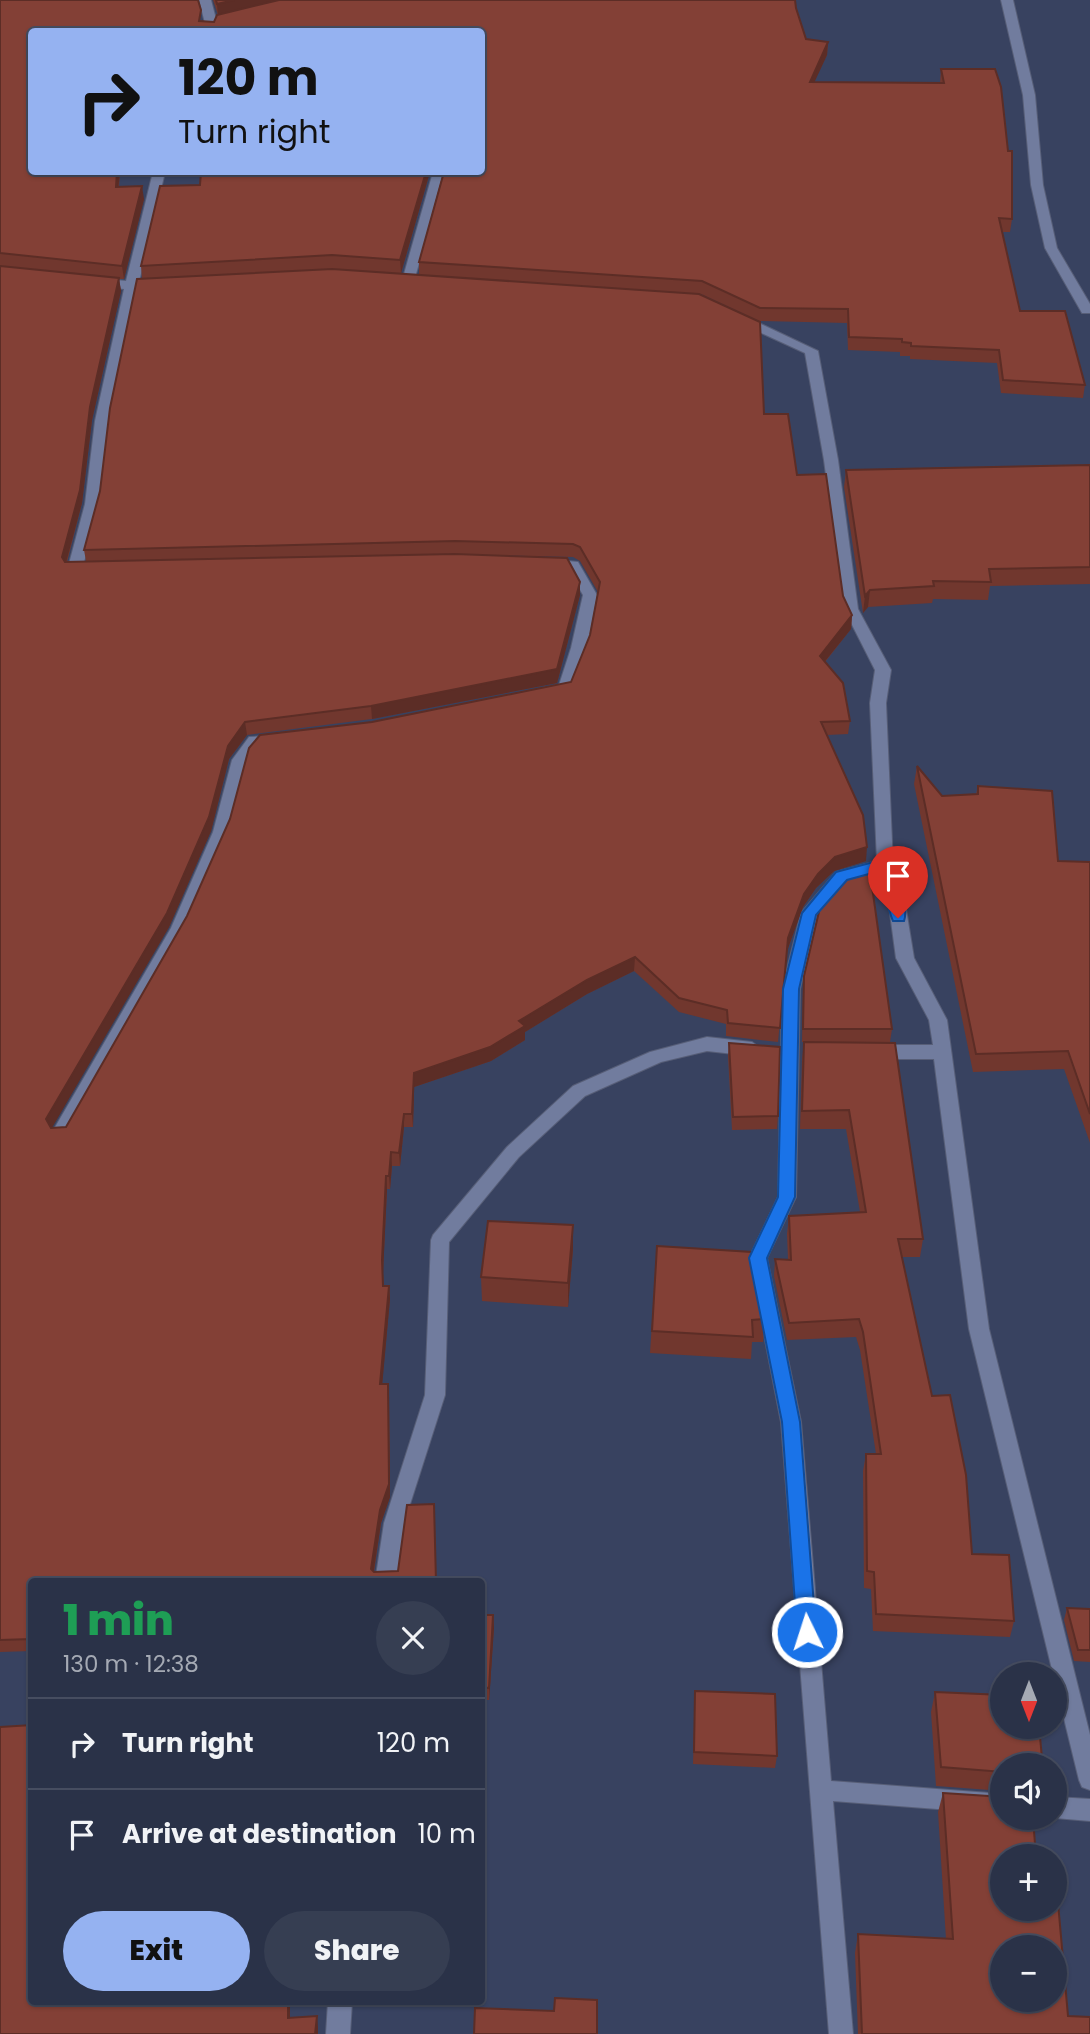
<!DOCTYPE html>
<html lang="en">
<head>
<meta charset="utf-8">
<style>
	:root { --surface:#2a3248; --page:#363e52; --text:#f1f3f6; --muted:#a5aab4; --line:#464d60; --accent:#95b2f1 }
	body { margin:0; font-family:Poppins,sans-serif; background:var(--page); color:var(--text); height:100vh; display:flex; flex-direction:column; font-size:26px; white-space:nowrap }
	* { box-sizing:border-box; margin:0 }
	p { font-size:23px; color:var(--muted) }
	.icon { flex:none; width:38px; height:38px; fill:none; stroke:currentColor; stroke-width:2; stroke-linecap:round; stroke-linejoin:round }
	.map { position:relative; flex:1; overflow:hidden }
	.drawer { position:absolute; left:28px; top:1578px; width:457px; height:427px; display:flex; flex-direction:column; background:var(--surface); border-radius:7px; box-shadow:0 2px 5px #0004,0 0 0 2px var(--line) }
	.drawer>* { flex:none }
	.top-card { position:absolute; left:28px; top:28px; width:457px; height:147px; border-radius:7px; box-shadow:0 2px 5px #0004,0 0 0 2px var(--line); background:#95b2f1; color:#111; overflow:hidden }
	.needle { width:46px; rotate:180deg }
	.controls { position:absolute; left:990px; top:1662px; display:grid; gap:14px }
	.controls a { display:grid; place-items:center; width:77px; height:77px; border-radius:50%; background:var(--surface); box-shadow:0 2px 5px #0004,0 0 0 2px var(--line); font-size:35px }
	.pin { position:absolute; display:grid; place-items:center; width:60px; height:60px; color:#fff; margin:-72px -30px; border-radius:50% 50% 50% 0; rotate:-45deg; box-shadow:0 0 7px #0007 }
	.pin .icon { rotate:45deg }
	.me { position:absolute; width:77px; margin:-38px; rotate:356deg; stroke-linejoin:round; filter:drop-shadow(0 0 5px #0008) }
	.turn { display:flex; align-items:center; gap:24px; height:147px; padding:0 35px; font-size:32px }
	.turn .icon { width:91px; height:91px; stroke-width:2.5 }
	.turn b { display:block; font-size:49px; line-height:60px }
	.round { display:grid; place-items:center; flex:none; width:74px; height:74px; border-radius:37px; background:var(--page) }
	.overview { display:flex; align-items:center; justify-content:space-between; height:119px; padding:0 35px }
	h1 { font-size:42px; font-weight:800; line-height:52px; color:#1e9e55 }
	.action { display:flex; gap:14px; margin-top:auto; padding:14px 35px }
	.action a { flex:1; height:80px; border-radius:42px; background:var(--accent); color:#111; font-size:28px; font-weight:800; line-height:80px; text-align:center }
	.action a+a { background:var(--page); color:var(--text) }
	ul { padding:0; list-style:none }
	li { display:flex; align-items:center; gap:21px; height:91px; padding:0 35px; border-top:2px solid var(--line) }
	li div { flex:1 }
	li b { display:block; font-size:26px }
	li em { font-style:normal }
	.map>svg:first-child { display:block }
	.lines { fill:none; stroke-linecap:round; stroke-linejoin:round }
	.minor-casing { stroke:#575e77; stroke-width:2 }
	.minor { fill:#717c9e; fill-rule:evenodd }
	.wall { fill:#71372e; fill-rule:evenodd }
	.shaded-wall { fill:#5c2d26 }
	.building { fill:#834036; stroke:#5c2d26; stroke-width:2; fill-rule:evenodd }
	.route { fill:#1a73e8; stroke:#114b97; stroke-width:2 }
</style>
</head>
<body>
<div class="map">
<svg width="1090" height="2034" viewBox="0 0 1090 2034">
	<rect width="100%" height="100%" fill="#384260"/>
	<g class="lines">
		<defs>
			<path id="minor" d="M 199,0 L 211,0 L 217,23 L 214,32 L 202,32 L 205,23 Z
				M 1001,0 L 1013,0 L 1035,95 L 1043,185 L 1057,248 L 1090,304 L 1090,313 L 1082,313 L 1045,248 L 1031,185 L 1023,95 Z
				M 153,172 L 165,172 L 139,282 L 160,280 L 166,284 L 160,288 L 137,289 L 109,421 L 99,504 L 83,566 L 93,568 L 95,571 C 89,578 73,578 67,571 L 85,504 L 95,421 L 124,289 L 97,286 L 91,282 L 97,278 L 126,281 Z
				M 433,172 L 445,172 L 414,281 L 408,285 L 402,281 Z
				M 740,314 L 818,351 L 838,460 L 858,609 L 891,670 L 886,703 L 893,865 L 903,891 L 914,958 L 947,1020 L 989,1329 L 1090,1735 L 1090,1790 L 1082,1787 L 1079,1780 L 969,1329 L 934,1059 L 874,1059 L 865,1052 L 874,1045 L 933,1045 L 929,1020 L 896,958 L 887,891 L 879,872 L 848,880 L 817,915 L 800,989 L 796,1197 L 767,1258 L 801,1422 L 831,1781 L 1003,1794 L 1003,1814 L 833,1801 L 853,2034 L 829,2034 L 781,1422 L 749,1258 L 778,1197 L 782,989 L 801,913 L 836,872 L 877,861 L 870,703 L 875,670 L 844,609 L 824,460 L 805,353 L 735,321 L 733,318 Z
				M 547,559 L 578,562 L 597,595 L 587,648 L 573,689 L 570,693 L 548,697 L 540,692 L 543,688 L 559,685 L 571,648 L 583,595 L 568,569 L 542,567 L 542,561 Z
				M 269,736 L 275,737 L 277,741 L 275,745 L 259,746 L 248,761 L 229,832 L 187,928 L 66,1139 L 54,1139 L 51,1134 L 54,1129 L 171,928 L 213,832 L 232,760 L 249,737 Z
				M 707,1037 L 752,1042 L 761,1049 L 752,1056 L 707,1051 L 661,1062 L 585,1096 L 519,1157 L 449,1242 L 445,1395 L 404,1523 L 397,1582 L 375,1582 L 384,1523 L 425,1395 L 431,1240 L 433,1235 L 507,1147 L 573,1086 L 650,1052 Z
				M 1055,1797 L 1090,1799 L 1090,1821 L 1055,1818 Z
				M 328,2002 L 352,2002 L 350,2034 L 326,2034 Z"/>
		</defs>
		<use href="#minor" class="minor-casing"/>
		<use href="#minor" class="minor"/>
	</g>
	<path class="wall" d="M 0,0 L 214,22 L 218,15 L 213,0 L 795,0 L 796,8 L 806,39 L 828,42 L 827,55 L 814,82 L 940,83 L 941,69 L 1012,219 L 1010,232 L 1002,232 L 1020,311 L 1085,385 L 1083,398 L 1001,393 L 997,363 L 910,359 L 910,356 L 900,356 L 900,352 L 848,350 L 847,323 L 759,321 L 701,294 L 419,275 L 419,262 L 481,32 L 32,32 L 120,172 L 119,187 L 144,199 L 124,279 L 119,279 L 121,291 L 92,420 L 82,503 L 67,562 L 86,561 L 84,550 L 100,491 L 142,279 L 141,266 L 200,185 L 430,172 L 401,273 L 764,414 L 797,475 L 843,596 L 852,615 L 851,629 L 825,662 L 850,721 L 848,734 L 827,735 L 866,861 L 834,871 L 816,888 L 803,907 L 787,951 L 778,1042 L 726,1036 L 726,1024 L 679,1012 L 634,971 L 587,994 L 525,1032 L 525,1040 L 491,1061 L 414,1087 L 413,1127 L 404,1127 L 400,1166 L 392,1166 L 390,1189 L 387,1189 L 383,1273 L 384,1286 L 389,1286 L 390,1299 L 382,1384 L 388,1384 L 389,1397 L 390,1497 L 381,1523 L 374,1572 L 436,1582 L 32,1582 L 32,1651 L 0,1652 ZM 489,555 L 573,557 L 580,561 L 598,592 L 590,635 L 571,682 L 372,722 L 66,1127 L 51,1128 L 169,927 L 211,831 L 229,759 L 247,735 L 372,719 L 557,683 L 580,595 L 580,582 Z
		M 1090,465 L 1090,584 L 990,586 L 988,600 L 933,599 L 932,603 L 868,607 L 863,613 L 844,487 L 846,470 Z
		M 917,766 L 942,796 L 976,794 L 978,786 L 1058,861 L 1090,862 L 1090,1143 L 1064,1069 L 973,1072 L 914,784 Z
		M 804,976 L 892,1029 L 890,1042 L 802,1042 L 803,989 Z
		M 804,1042 L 895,1043 L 923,1239 L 920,1257 L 902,1257 L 932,1396 L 972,1554 L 1014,1621 L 1010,1637 L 873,1631 L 871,1589 L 864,1588 L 863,1471 L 866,1454 L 876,1454 L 860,1350 L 856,1337 L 787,1340 L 774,1276 L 775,1259 L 788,1259 L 787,1234 L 789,1216 L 860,1212 L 846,1129 L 800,1129 L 802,1061 Z
		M 729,1043 L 778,1116 L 777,1129 L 732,1130 L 728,1056 Z
		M 657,1246 L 765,1319 L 763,1342 L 752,1342 L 751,1359 L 650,1353 Z
		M 573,1249 L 568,1307 L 482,1301 L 481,1277 Z
		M 1067,1608 L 1090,1609 L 1090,1662 L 1074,1661 L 1064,1620 Z
		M 481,1615 L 493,1615 L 494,1628 L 489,1700 L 481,1700 Z
		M 695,1691 L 777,1756 L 775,1768 L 693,1764 Z
		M 935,1692 L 1042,1758 L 1039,1766 L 1003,1766 L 1003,1791 L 936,1786 L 931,1712 Z
		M 943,1793 L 1003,1857 L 1068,2016 L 1090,2034 L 858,2034 L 855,1953 L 858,1934 L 946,1939 L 938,1812 Z"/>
	<path class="shaded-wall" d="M 234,0 L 294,0 L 218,16 L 217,4 Z
		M 828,42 L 827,55 L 809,94 L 810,82 Z
		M 117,172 L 120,172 L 117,200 L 116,187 Z
		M 426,172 L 430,172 L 401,273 L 400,260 Z
		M 142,186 L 144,199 L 124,279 L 122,266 Z
		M 119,278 L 121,291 L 92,420 L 82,503 L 64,570 L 62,557 L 90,407 Z
		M 580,582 L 580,595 L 557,683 L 372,719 L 371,706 Z
		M 870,590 L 868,607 L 863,613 L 865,596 Z
		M 852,615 L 851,629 L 818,670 L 820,656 Z
		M 245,722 L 247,735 L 229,759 L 211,831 L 169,927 L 49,1133 L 46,1119 L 228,746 Z
		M 867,847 L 866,861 L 834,871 L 816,888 L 803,907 L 787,951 L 788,938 L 804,894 L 818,874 L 835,857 Z
		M 635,957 L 634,971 L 587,994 L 525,1032 L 525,1040 L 491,1061 L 414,1087 L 413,1127 L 412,1114 L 414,1073 L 519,1021 L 587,980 Z
		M 404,1114 L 404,1127 L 400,1166 L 399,1153 Z
		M 391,1152 L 392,1166 L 390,1189 L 389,1176 Z
		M 386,1176 L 387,1189 L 383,1273 L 382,1260 Z
		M 573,1225 L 573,1249 L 568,1307 L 568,1283 Z
		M 389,1286 L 390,1299 L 381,1398 L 380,1384 Z
		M 388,1384 L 390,1497 L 381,1523 L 372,1582 L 371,1569 Z
		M 493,1615 L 494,1628 L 489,1700 L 489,1688 Z
		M 288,2002 L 290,2002 L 290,2029 L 288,2018 Z
		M 317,2016 L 318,2027 L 318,2034 L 315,2034 Z"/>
	<path class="building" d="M 0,0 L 198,0 L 201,10 L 199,21 L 214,22 L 217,15 L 279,0 L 795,0 L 796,8 L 806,39 L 828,42 L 810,82 L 944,83 L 941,69 L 995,69 L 1001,87 L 1008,151 L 1012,151 L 1012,219 L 999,218 L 1020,311 L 1065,311 L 1085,385 L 1003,380 L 999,350 L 911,346 L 911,343 L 902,342 L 902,339 L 849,337 L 848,309 L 760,308 L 702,281 L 419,262 L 444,172 L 481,172 L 481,32 L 32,32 L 32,172 L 117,172 L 116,187 L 142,186 L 122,266 L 0,253 Z
		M 216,0 L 234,0 L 217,4 Z
		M 201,172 L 426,172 L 400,260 L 332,255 L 141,266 L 160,186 L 200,185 Z
		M 0,266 L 119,278 L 90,407 L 80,490 L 62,557 L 65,562 L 455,554 L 567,558 L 580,582 L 557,669 L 371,706 L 245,722 L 228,746 L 209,817 L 167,913 L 46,1119 L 51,1128 L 66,1127 L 187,916 L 230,819 L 249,748 L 260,735 L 372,722 L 571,682 L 590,635 L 600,582 L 580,547 L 573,544 L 455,541 L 84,550 L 100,491 L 110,408 L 137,279 L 332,269 L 699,294 L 760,322 L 764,414 L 788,414 L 797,475 L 826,474 L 843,596 L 852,615 L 820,656 L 843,683 L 850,721 L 821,722 L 863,815 L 867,847 L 835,857 L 818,874 L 804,894 L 788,938 L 780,1028 L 728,1023 L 727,1010 L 679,998 L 635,957 L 587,980 L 519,1021 L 525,1026 L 490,1047 L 414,1073 L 412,1114 L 404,1114 L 399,1153 L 391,1152 L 389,1176 L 386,1176 L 382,1260 L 383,1286 L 389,1286 L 380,1384 L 388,1384 L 389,1484 L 380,1510 L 371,1569 L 374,1572 L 398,1571 L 407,1505 L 434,1504 L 436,1582 L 32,1582 L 32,1639 L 0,1640 Z
		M 1090,465 L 1090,567 L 989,569 L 991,582 L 933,581 L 934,586 L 870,590 L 865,596 L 846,470 Z
		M 917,766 L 942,796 L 978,794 L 978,786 L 1052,791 L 1058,861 L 1090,862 L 1090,1114 L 1068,1051 L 976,1054 Z
		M 869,865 L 892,1029 L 803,1029 L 804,976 L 821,903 L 851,869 Z
		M 804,1042 L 895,1043 L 923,1239 L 898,1239 L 932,1396 L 950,1395 L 966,1475 L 972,1554 L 1009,1555 L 1014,1621 L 876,1614 L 874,1572 L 867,1571 L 866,1454 L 881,1454 L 863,1332 L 859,1319 L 789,1323 L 775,1259 L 791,1260 L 789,1216 L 866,1212 L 849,1110 L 802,1111 Z
		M 729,1043 L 780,1047 L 778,1116 L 733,1117 Z
		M 488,1221 L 573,1225 L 568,1283 L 481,1277 Z
		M 657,1246 L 752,1252 L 765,1319 L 752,1320 L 753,1337 L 652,1331 Z
		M 1067,1608 L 1090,1609 L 1090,1650 L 1078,1650 Z
		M 481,1615 L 493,1615 L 489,1688 L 481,1687 Z
		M 695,1691 L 775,1694 L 777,1756 L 694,1752 Z
		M 935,1692 L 1003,1695 L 1003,1727 L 1039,1727 L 1042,1758 L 1029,1757 L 1030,1766 L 1003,1766 L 1003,1772 L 941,1767 Z
		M 32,1725 L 32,2002 L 288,2002 L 288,2018 L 317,2016 L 315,2034 L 0,2034 L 0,1727 Z
		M 943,1793 L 1003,1797 L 1003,1818 L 1033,1818 L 1036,1857 L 1003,1857 L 1003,1909 L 1055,1909 L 1055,1880 L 1056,1880 L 1068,2016 L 1090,2017 L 1090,2034 L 862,2034 L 858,1934 L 953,1939 ZM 1003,1948 L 1055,1948 L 1055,2000 L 1003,2000 Z
		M 555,1998 L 597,2000 L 597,2034 L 474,2034 L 475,2008 L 554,2011 Z"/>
	<path class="route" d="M 885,859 C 899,864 909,909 904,921 L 893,921 C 886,906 886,887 880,871 L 847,880 L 816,915 L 799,989 L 795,1197 L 767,1258 L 800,1422 L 816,1632 L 813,1638 L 807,1641 L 800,1638 L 797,1632 L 782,1422 L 749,1258 L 778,1197 L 783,989 L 802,913 L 836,872 Z"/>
</svg>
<div class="controls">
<a><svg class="needle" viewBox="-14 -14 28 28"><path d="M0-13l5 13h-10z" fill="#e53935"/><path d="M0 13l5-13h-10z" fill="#a5aab4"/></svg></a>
<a><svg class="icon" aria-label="sound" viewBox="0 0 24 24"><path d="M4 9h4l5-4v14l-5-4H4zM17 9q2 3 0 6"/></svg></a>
<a>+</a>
<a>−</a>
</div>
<div class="pin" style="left:898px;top:918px;background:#d93025"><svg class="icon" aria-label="arrive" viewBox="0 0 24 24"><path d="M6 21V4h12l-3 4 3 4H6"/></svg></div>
<svg class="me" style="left:807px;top:1632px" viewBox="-20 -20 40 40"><circle r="17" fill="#1a73e8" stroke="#fff" stroke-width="3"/><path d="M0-11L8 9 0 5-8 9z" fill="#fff"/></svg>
<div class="top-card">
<div class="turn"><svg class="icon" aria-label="right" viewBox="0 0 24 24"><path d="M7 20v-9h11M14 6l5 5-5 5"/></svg><div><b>120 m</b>Turn right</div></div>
</div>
<section class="drawer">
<div class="overview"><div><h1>1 min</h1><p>130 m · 12:38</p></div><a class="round"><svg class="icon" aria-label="close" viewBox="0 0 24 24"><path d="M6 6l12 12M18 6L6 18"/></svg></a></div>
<ul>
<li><svg class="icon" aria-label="right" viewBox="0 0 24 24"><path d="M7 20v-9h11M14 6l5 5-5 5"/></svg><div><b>Turn right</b></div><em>120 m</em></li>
<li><svg class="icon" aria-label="arrive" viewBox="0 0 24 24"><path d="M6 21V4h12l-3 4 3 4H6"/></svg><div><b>Arrive at destination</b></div><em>10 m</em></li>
</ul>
<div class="action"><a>Exit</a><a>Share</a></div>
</section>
</div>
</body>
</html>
